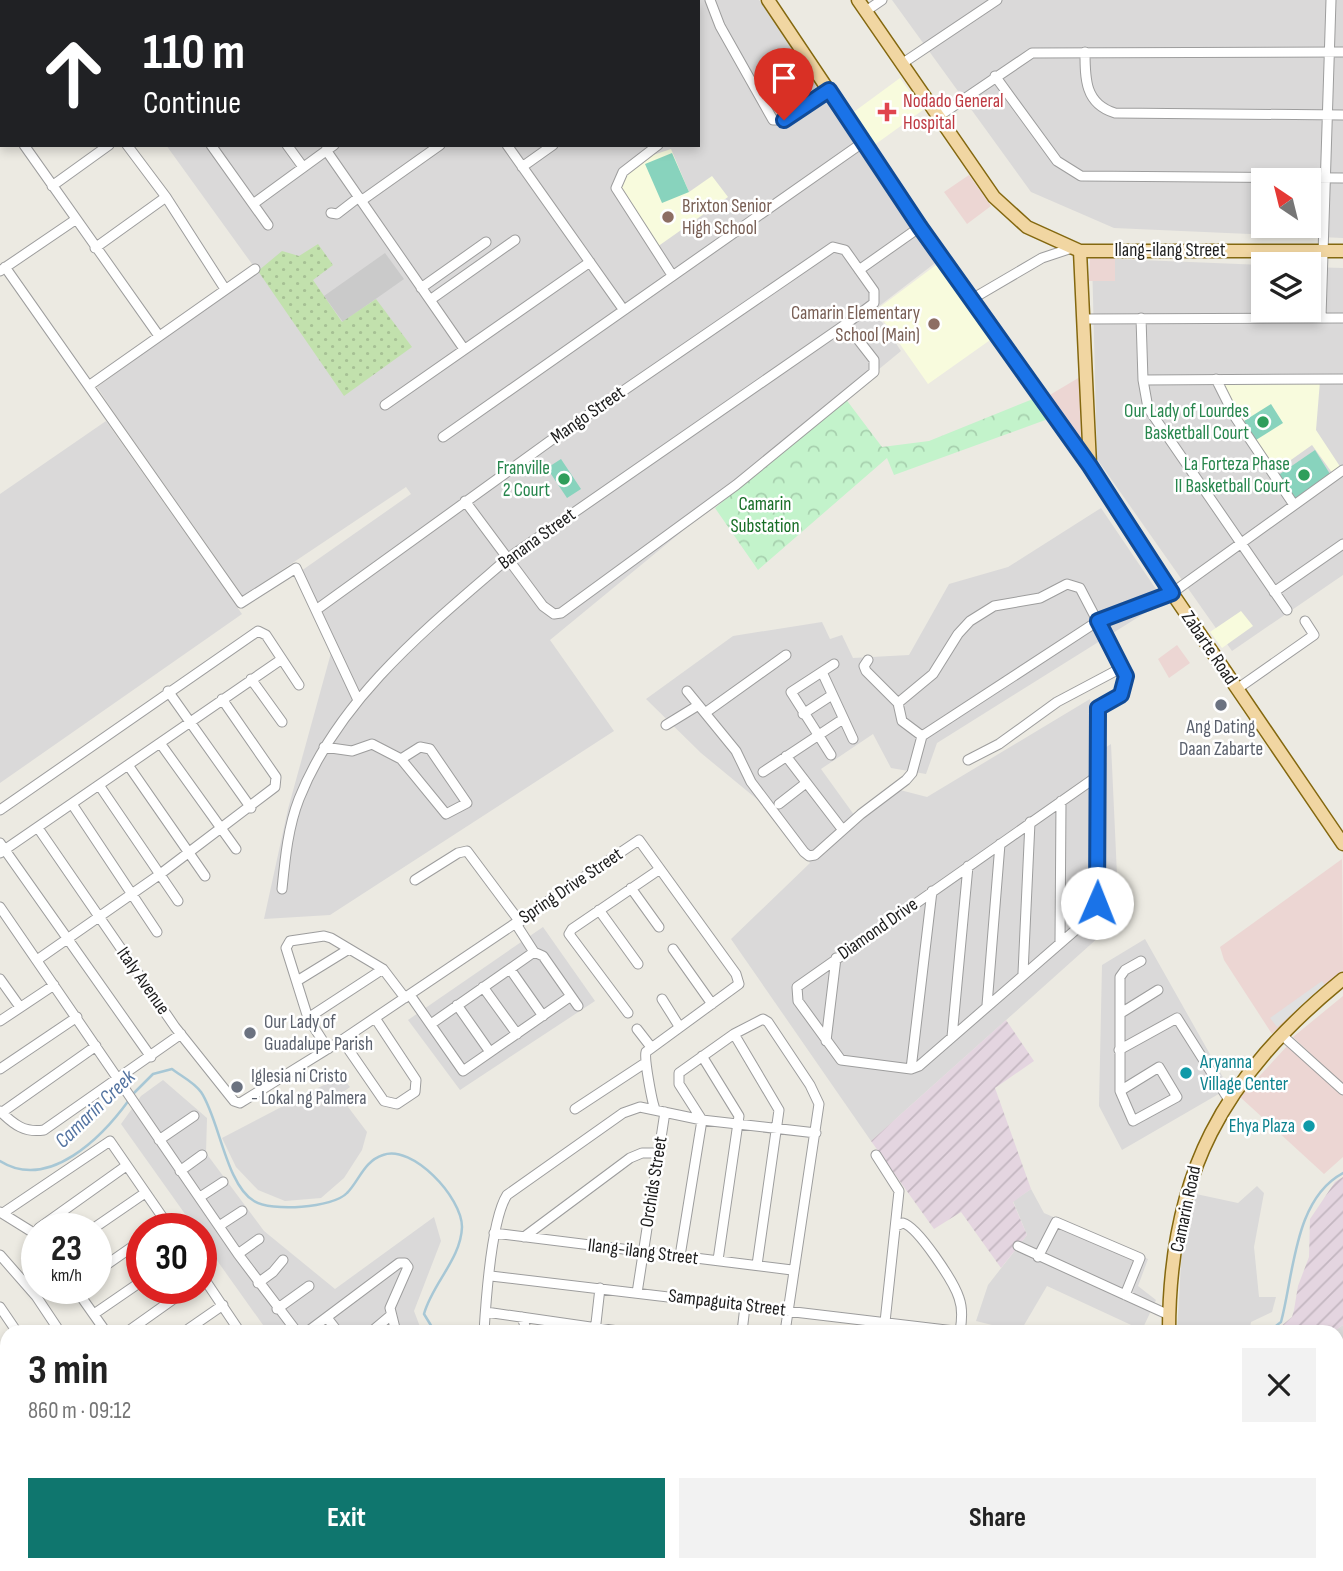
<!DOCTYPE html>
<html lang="en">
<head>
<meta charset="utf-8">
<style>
	:root { --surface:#fff; --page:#f2f2f2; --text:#222; --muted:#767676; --accent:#0f766e }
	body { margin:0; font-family:"Sofia Sans Condensed",sans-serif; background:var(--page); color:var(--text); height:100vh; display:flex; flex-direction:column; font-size:26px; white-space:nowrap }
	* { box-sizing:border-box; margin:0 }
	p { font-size:23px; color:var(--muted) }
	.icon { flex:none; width:38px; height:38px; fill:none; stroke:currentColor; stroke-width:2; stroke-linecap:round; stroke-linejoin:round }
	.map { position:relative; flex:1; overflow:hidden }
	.details { position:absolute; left:0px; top:1325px; width:1344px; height:247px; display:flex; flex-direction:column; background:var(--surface); border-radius:21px 21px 0 0; box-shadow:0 4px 10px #0003 }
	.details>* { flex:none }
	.hud { position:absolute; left:0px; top:0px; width:700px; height:147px; box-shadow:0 4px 10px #0003; background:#202124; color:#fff; overflow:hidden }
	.needle { width:46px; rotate:325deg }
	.fabs { position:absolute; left:1251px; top:168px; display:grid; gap:14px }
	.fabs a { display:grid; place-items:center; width:70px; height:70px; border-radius:0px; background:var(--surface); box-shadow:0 4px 10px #0003; font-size:35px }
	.speed { position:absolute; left:21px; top:1213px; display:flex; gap:14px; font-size:35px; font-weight:700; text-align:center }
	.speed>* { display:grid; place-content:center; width:91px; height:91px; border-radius:50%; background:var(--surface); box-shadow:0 4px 10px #0003; line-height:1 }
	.speed small { font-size:18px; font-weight:400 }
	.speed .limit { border:10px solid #d22; background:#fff; color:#111 }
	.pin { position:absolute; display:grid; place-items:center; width:60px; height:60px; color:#fff; margin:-72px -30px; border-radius:50% 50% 50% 0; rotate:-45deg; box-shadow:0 0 7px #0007 }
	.pin .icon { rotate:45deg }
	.me { position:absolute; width:77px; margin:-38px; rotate:1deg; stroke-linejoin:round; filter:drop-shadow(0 0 5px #0008) }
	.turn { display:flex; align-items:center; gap:24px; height:147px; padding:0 28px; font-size:32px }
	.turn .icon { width:91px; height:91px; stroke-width:2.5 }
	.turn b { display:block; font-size:49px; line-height:60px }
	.round { display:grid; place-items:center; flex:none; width:74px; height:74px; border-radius:0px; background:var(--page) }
	.summary { display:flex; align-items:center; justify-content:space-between; height:119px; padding:0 28px }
	h1 { font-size:42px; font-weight:700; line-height:52px }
	.cta { display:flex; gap:14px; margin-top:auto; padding:14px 28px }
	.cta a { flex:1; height:80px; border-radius:0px; background:var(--accent); color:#fff; font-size:28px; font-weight:700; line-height:80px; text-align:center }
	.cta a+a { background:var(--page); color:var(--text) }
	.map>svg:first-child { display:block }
	.residential { fill:#dad9d9; fill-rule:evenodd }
	.commercial { fill:#ecd6d3 }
	.industrial { fill:url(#industrial-furrows) }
	.education { fill:#f8fbdd }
	.religious { fill:#cacaca }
	.grass { fill:url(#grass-dots) }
	.park { fill:url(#park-crowns) }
	.pitch { fill:#88d3bd }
	.parking { fill:#e0e0e0 }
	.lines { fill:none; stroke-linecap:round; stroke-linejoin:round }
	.stream { stroke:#a7c7d5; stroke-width:2.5 }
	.minor-casing { stroke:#9d9d9d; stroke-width:11 }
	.major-casing { stroke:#84680f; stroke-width:15 }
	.minor { stroke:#fff; stroke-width:9 }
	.major { stroke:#f1d6a2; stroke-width:12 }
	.route-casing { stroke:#114b97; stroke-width:18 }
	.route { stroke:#1a73e8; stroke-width:12 }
	.health-dot { fill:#e0444e; stroke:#fff; stroke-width:2.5 }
	.education-dot { fill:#8d6e63; stroke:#fff; stroke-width:2.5 }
	.leisure-dot { fill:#2e9e5b; stroke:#fff; stroke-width:2.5 }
	.worship-dot { fill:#6b7280; stroke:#fff; stroke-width:2.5 }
	.culture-dot { fill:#0f9aa8; stroke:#fff; stroke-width:2.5 }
	.labels { text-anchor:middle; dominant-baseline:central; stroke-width:5; stroke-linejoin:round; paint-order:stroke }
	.health-label { font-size:19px; fill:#be3a42; stroke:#fff; text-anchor:start }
	.education-label { font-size:19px; fill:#785e54; stroke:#fff; text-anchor:start }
	.street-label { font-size:19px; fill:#1c1c1c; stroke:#fff }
	.leisure-label { font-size:19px; fill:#27864d; stroke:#fff; text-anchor:end }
	.park-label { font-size:19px; fill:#166d25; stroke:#fff }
	.worship-label { font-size:19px; fill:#5b616d; stroke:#fff; text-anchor:start }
	.culture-label { font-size:19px; fill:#0d838f; stroke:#fff; text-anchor:start }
	.water-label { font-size:21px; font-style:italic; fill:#5373a0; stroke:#fff }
</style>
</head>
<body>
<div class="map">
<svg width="1343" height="1571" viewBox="0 0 1343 1571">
	<defs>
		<pattern id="industrial-furrows" width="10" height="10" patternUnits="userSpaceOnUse" patternTransform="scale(1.75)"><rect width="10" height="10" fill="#e4d5e0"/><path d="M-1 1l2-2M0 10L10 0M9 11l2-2" fill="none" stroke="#c3b6c0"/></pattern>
		<pattern id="grass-dots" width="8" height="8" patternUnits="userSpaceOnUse" patternTransform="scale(1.75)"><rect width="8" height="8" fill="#c2e1ad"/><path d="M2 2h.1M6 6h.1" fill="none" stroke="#a6c094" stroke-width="1.8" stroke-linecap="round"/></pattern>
		<pattern id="park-crowns" width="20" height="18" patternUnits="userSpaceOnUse" patternTransform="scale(1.75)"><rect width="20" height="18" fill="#c3f3cb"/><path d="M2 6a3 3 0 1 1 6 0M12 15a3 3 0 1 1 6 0" fill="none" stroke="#a7d0ae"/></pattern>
	</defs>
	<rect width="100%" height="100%" fill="#eceae2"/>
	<path class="residential" d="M 8,0 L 759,0 L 939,260 L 874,310 L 901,351 L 550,640 L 614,731 L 330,915 L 264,919 L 288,809 L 331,653 L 294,576 L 411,494 L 406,487 L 243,596 L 115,414 L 97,387 L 257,271 L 166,145 L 698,145 L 698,2 Z
		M 892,0 L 1343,0 L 1343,238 L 1114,228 L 1031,192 ZM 1264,180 L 1309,180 L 1309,226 L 1264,226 Z
		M 1092,258 L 1263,265 L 1264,310 L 1309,310 L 1309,267 L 1343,268 L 1343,575 L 1232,651 L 1097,459 Z
		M 106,421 L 242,614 L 0,783 L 0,494 Z
		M 1101,508 L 1164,601 L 937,743 L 926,774 L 891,768 L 873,734 L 821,769 L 857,819 L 900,790 L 927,797 L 1090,699 L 1097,753 L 1111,744 L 1119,919 L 871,1141 L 731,939 L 810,863 L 758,800 L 701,753 L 646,699 L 733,636 L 822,622 L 830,639 L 842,635 L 853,658 L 909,655 L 949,584 L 1008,567 Z
		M 543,927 L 595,1001 L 460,1090 L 408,1020 Z
		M 1145,939 L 1229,1088 L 1122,1150 L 1099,1106 L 1102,965 Z
		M 341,1076 L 350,1087 L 339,1095 L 367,1132 L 362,1150 L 344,1178 L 321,1198 L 285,1201 L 258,1190 L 236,1167 L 222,1138 Z
		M 163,1080 L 207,1118 L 206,1153 L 264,1231 L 335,1289 L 434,1217 L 441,1241 L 414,1311 L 422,1332 L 268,1332 L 201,1238 L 201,1228 L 195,1228 L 121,1124 L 141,1096 Z
		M 1257,1186 L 1264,1193 L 1254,1247 L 1259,1297 L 1276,1297 L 1272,1312 L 1251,1322 L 1249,1332 L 1177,1332 L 1183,1230 L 1196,1194 L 1238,1203 Z
		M 1031,1189 L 1044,1213 L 1148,1259 L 1138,1286 L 1156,1300 L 1142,1330 L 1047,1286 L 1020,1332 L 976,1321 L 988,1285 L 1027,1235 L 1013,1201 Z
		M 1343,1325 L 1343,1464 L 1337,1463 L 1337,1332 L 1333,1332 Z
		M 1337,1491 L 1343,1494 L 1343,1571 L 1234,1571 L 1226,1565 L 1337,1564 Z
		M 744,1564 L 750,1571 L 434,1571 L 429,1565 Z
		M 770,1564 L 1166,1564 L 1166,1571 L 769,1571 Z"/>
	<path class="commercial" d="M 969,175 L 991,206 L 967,224 L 944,192 Z
		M 1090,257 L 1115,257 L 1115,281 L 1089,281 Z
		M 1080,377 L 1082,447 L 1048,396 Z
		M 1177,645 L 1190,663 L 1169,678 L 1158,659 Z
		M 1342,859 L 1343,970 L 1272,1034 L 1224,960 L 1220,947 Z
		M 1343,996 L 1343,1084 L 1293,1037 Z
		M 1289,1044 L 1343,1093 L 1343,1157 L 1324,1174 L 1240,1097 Z"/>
	<path class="industrial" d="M 1006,1020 L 1034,1061 L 995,1088 L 1031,1189 L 1013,1202 L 1027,1235 L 1001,1268 L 961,1212 L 934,1229 L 871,1141 Z
		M 1343,1177 L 1343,1325 L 1333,1332 L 1274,1332 L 1292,1317 L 1294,1310 L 1298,1286 L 1309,1257 L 1310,1219 L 1335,1182 Z"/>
	<path class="education" d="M 900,78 L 923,110 L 873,146 L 851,114 Z
		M 671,149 L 689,192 L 712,176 L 728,197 L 657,247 L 619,194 L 620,177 L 653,155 Z
		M 940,262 L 993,338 L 928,384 L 876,310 Z
		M 1320,381 L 1316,430 L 1341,468 L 1333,474 L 1312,445 L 1274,472 L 1235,415 L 1220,382 Z
		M 1241,611 L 1253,626 L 1222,648 L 1210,632 Z"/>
	<path class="religious" d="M 385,253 L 404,279 L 343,322 L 324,296 Z"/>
	<path class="grass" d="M 318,244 L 333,265 L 313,280 L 342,322 L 376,299 L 412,347 L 344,396 L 258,271 L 282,251 L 299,256 Z"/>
	<path class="park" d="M 845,398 L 882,447 L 929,441 L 1033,399 L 1048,419 L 894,475 L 887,458 L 758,570 L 715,508 Z"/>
	<path class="pitch" d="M 672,153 L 689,192 L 662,203 L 645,164 Z
		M 1271,404 L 1283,423 L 1256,440 L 1244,421 Z
		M 1315,450 L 1330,474 L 1293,500 L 1277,476 Z
		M 561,459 L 581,489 L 567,498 L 547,468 Z"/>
	<path class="parking" d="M 1322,981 L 1325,985 L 1277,1027 L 1270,1018 Z"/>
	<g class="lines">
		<path class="stream" d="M 133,1094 L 153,1074 L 172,1069 C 181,1076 194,1082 201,1092 C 219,1118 226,1185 254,1201 C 271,1212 333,1208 347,1193 C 359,1181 364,1161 383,1155 C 412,1144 462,1197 462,1227 C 461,1259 432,1284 424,1314 L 435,1332
			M 0,1161 C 49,1192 103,1136 129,1100
			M 1268,1332 L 1281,1322 C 1294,1274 1294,1199 1343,1173
			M 1337,1473 L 1343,1473
			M 766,1571 L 767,1564"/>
		<defs>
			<path id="minor" d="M 106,0 L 108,2
				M 183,0 L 184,2
				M 262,0 L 264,2
				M 339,0 L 341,2
				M 597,0 L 598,2
				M 710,0 L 720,26 L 773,120 L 784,120 L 829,90
				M 126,2 L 129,0
				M 423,2 L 426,0
				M 538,2 L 540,0
				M 866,11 L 882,0
				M 1085,52 C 1085,79 1085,104 1115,113 L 1343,115
				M 903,63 L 997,0
				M 995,76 L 1057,161 L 1081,176 L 1343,178
				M 0,93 L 2,92
				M 0,110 L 2,113
				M 939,116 L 1032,53 L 1343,52
				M 24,145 L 159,336
				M 127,145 L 166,197 L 225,289
				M 211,145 L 268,225
				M 287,145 L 303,167
				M 507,145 L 623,309
				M 658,145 L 623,172 L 616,188 L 672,275
				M 326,150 L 464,349
				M 522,167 L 553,145
				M 52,186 L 109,145
				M 361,201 L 440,145
				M 253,204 L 334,145
				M 331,213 L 337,214 L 359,197
				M 95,248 L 166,197
				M 5,267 L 241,603 L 296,568 L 357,698
				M 859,270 L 920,227
				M 0,271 L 75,220
				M 421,288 L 486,242
				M 972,299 L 1042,258 L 1072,248
				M 430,300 L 515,240
				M 1321,317 L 1331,0
				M 1141,318 L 1143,380 L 1148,408 L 1287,610
				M 1085,319 L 1343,318
				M 1216,379 L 1235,417 L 1294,505
				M 1143,380 L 1343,379
				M 90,385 L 255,269
				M 385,405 L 590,262
				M 443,437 L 865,141
				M 465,501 L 543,606 L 554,614 L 561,613 L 736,485 L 874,372 L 874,360 L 846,324
				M 1274,592 L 1343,544
				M 868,660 L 864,666 L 866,671 L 898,703
				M 822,672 L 853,739
				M 251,679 L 282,722
				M 1237,689 L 1314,635 L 1305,621
				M 168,691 L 251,808
				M 687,691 L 736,751 L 751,782 L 804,852 L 809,856 L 815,855 L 861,814 L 906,780 L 912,773 L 922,736 L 1098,621 L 1172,593 L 1343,470
				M 705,713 L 786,655
				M 803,714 L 832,695
				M 666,725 L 697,706
				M 922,736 L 902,721 L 898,703 L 933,674 L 958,634 L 970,621 L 994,606 L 1040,598 L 1067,584 L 1080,588 L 1126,676 L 1121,695 L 1098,708 L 1099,775 L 1097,903 L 1095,913 L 919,1066 L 911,1069 L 841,1060 L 798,1001 L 797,987 L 1099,775
				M 160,743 L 236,849
				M 324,747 L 352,751 L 372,744 L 401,759 L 446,814 L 467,803 L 430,749 L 420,747 L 401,759
				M 831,755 L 791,692 L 834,664
				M 786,756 L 842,829
				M 968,760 L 999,744 L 1057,702 L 1123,667
				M 128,765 L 205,876
				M 763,772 L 843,719
				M 99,785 L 178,901
				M 72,804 L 157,932
				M 779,804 L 806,783
				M 0,810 L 258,631 L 266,635 L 299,685
				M 38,828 L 175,1027 L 234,1101 L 240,1103 L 342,1040 L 639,840 L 736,974 L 739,984 L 646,1052 C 644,1059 652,1102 655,1109
				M 0,843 L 151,1057
				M 0,853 L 282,659
				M 415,880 L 458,853 L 467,851 L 520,922
				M 631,888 L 659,927
				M 282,889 C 285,859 288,827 299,799 C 339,698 427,628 507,559 L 846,324 L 874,303 L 874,291 L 845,250 L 833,247 L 550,441 L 316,610
				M 0,907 L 238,1254 L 297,1332
				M 599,910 L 638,964
				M 516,924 L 534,952 L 543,956 L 578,1006
				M 1060,942 L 1061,801
				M 673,949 L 712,1004
				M 37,960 L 159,875 L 275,787 L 276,777 L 222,699
				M 510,969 L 543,1016
				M 1023,973 L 1030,822
				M 0,979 L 20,1007
				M 297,981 L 349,949
				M 483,987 L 517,1034
				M 410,995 L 463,1071 L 571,996
				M 662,999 L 679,1026
				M 457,1005 L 490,1052
				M 987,1005 L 1000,844
				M 628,1013 L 569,934 L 572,929 L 660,869
				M 1121,1013 L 1158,990
				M 308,1018 L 383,969
				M 0,1021 L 54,985
				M 431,1024 L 534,952
				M 637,1029 L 651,1047
				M 734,1034 L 779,1110 L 757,1265
				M 1283,1036 L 1343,1090
				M 952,1037 L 968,866
				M 342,1040 L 384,1101 L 397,1104 L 415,1092 L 416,1080 L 375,1018
				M 826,1041 L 836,958
				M 328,1049 L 308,1018 L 286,948 L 290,941 L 324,936 L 331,938 L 383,969 L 405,998
				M 1119,1050 L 1177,1018 L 1229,1100
				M 702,1056 L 739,1116 L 718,1260
				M 0,1069 L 77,1017
				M 911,1069 L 932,891
				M 1120,1091 L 1159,1067 L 1177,1097 L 1133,1121 L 1120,1091 L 1120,977 L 1125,970 L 1141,961
				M 575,1109 L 645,1063
				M 0,1111 C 14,1125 25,1133 44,1130 L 181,1034
				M 1,1113 L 96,1046
				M 159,1140 L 194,1116
				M 876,1155 L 899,1191 L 885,1322
				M 180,1171 L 202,1155
				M 200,1197 L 223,1182
				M 0,1212 L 37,1235
				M 3,1213 L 110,1141 L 170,1228
				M 219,1226 L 242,1211
				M 896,1226 L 903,1223 C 918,1227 954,1282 959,1298 C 963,1309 962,1320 960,1331
				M 39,1228 L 126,1166
				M 94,1228 L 145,1193
				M 494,1233 L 792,1270
				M 524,1237 L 630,1158 L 642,1153 L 658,1153
				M 1018,1246 L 1169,1315
				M 238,1254 L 259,1239
				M 0,1255 L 36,1296 L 60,1332
				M 680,1256 L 702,1120 L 679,1084 L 679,1073 L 734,1034 L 763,1019 L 768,1022 L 810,1085 L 819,1104 L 785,1332
				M 1038,1257 L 1056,1222 L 1140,1258 L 1125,1295
				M 96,1272 L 142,1240
				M 201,1274 L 240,1332
				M 491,1276 L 963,1332
				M 258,1283 L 273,1272 L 283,1260
				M 75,1288 L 106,1332
				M 637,1293 L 665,1112
				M 0,1307 L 17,1332
				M 277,1309 L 309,1286
				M 486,1312 L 625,1332
				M 94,1314 L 142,1281
				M 522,1317 L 527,1332
				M 328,1319 L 338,1332
				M 127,1332 L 189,1288
				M 184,1332 L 223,1305
				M 307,1332 L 399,1263 L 405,1263 L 408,1267 L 390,1308 L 396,1332
				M 371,1332 L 390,1316
				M 484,1332 C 486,1299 491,1220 507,1195 L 623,1113 L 640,1107 L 702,1120 L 816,1133
				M 595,1332 L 600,1288
				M 742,1332 L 745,1306
				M 1337,1351 L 1343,1347
				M 0,1361 L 7,1356
				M 1337,1397 L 1343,1394
				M 0,1407 L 7,1401
				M 1337,1437 L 1343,1433
				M 1,1453 L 7,1462
				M 0,1502 L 7,1497
				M 1337,1520 L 1343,1516
				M 0,1563 L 7,1558
				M 80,1564 L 85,1571
				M 391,1564 L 396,1571
				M 469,1564 L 474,1571
				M 633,1564 L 638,1571
				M 682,1564 L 687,1571
				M 828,1564 L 872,1571
				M 992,1564 L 996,1571
				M 1133,1564 L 1135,1571
				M 1196,1567 L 1213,1564
				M 99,1571 L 108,1564
				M 209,1571 L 218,1564
				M 316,1571 L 325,1564
				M 530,1571 L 539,1564
				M 598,1571 L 607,1564
				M 724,1571 L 732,1564
				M 943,1571 L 953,1564
				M 1031,1571 L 1041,1564
				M 1109,1571 L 1118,1564
				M 1270,1571 L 1278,1564
				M 1341,1571 L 1343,1569"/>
			<path id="major" d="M 768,0 L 920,227 L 1090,465 L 1172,593 L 1343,844
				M 858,0 L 994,197 L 1027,227 L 1080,251 L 1343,251
				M 1080,251 L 1090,465
				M 1169,1332 C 1169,1174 1223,1077 1343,979
				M 1196,1564 L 1196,1571"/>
		</defs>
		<use href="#minor" class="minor-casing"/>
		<use href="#major" class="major-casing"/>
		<use href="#minor" class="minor"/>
		<use href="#major" class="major"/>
	</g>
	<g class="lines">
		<defs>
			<path id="route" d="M 784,120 L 829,90 L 920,227 L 1090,466 L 1172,593 L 1098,621 L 1126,676 L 1121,695 L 1098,708 L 1097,903"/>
		</defs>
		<use href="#route" class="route-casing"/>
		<use href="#route" class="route"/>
	</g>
	<path class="health-dot" d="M883.5 101.5h7v7h7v7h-7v7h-7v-7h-7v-7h7z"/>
	<g class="education-dot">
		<circle cx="668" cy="217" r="7"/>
		<circle cx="934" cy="324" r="7"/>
	</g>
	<g class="leisure-dot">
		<circle cx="1263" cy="422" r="7"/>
		<circle cx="1304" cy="475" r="7"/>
		<circle cx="564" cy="479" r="7"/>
	</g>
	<g class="worship-dot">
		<circle cx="1221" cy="705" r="7"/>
		<circle cx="250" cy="1033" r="7"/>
		<circle cx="237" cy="1087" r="7"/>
	</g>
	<g class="culture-dot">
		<circle cx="1186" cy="1073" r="7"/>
		<circle cx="1309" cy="1126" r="7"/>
	</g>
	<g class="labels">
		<g class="health-label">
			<text x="903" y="101">Nodado General<tspan x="903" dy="22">Hospital</tspan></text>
		</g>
		<g class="education-label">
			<text x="682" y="206">Brixton Senior<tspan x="682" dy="22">High School</tspan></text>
			<text x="920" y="313" text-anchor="end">Camarin Elementary<tspan x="920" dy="22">School (Main)</tspan></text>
		</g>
		<g class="street-label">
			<text x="1170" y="250">Ilang-ilang Street</text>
			<text transform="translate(588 415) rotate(-35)">Mango Street</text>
			<text transform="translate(537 539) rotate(-36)">Banana Street</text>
			<text transform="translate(1209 648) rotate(56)">Zabarte Road</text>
			<text transform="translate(571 886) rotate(-34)">Spring Drive Street</text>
			<text transform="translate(878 929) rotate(-35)">Diamond Drive</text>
			<text transform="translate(143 981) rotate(55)">Italy Avenue</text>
			<text transform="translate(654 1182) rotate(-81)">Orchids Street</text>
			<text transform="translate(1186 1209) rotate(-78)">Camarin Road</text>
			<text transform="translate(643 1252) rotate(7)">Ilang-ilang Street</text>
			<text transform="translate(727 1303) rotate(7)">Sampaguita Street</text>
		</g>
		<g class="leisure-label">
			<text x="1249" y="411">Our Lady of Lourdes<tspan x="1249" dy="22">Basketball Court</tspan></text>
			<text x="1290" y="464">La Forteza Phase<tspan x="1290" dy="22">II Basketball Court</tspan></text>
			<text x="550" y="468">Franville<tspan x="550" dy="22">2 Court</tspan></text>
		</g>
		<g class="park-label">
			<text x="765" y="504">Camarin<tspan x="765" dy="22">Substation</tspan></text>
		</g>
		<g class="worship-label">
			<text x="1221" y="727" text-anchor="middle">Ang Dating<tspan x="1221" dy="22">Daan Zabarte</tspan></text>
			<text x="264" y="1022">Our Lady of<tspan x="264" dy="22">Guadalupe Parish</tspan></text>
			<text x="251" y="1076">Iglesia ni Cristo<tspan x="251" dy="22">- Lokal ng Palmera</tspan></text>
		</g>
		<g class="culture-label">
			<text x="1200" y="1062">Aryanna<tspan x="1200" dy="22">Village Center</tspan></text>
			<text x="1295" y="1126" text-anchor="end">Ehya Plaza</text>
		</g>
		<g class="water-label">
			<text transform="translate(95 1109) rotate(-44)">Camarin Creek</text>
		</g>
	</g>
</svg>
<div class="fabs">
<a><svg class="needle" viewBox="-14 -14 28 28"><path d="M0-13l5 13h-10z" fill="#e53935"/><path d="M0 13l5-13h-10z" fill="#767676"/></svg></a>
<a><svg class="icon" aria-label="layers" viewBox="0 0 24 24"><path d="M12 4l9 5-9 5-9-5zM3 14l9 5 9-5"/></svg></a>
</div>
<div class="speed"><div>23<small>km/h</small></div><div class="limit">30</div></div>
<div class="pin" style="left:784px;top:120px;background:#d93025"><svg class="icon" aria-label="arrive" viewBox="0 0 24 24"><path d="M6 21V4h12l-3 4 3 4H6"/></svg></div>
<svg class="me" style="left:1097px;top:903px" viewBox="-20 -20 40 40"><circle r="19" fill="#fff"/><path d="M0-13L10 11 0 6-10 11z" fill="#1a73e8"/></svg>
<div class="hud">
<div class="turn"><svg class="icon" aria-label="ahead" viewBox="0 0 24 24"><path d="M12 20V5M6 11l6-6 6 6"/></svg><div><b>110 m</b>Continue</div></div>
</div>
<section class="details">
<div class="summary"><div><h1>3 min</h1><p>860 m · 09:12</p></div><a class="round"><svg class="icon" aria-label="close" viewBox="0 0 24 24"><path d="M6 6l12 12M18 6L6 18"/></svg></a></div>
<div class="cta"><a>Exit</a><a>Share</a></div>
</section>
</div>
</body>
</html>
